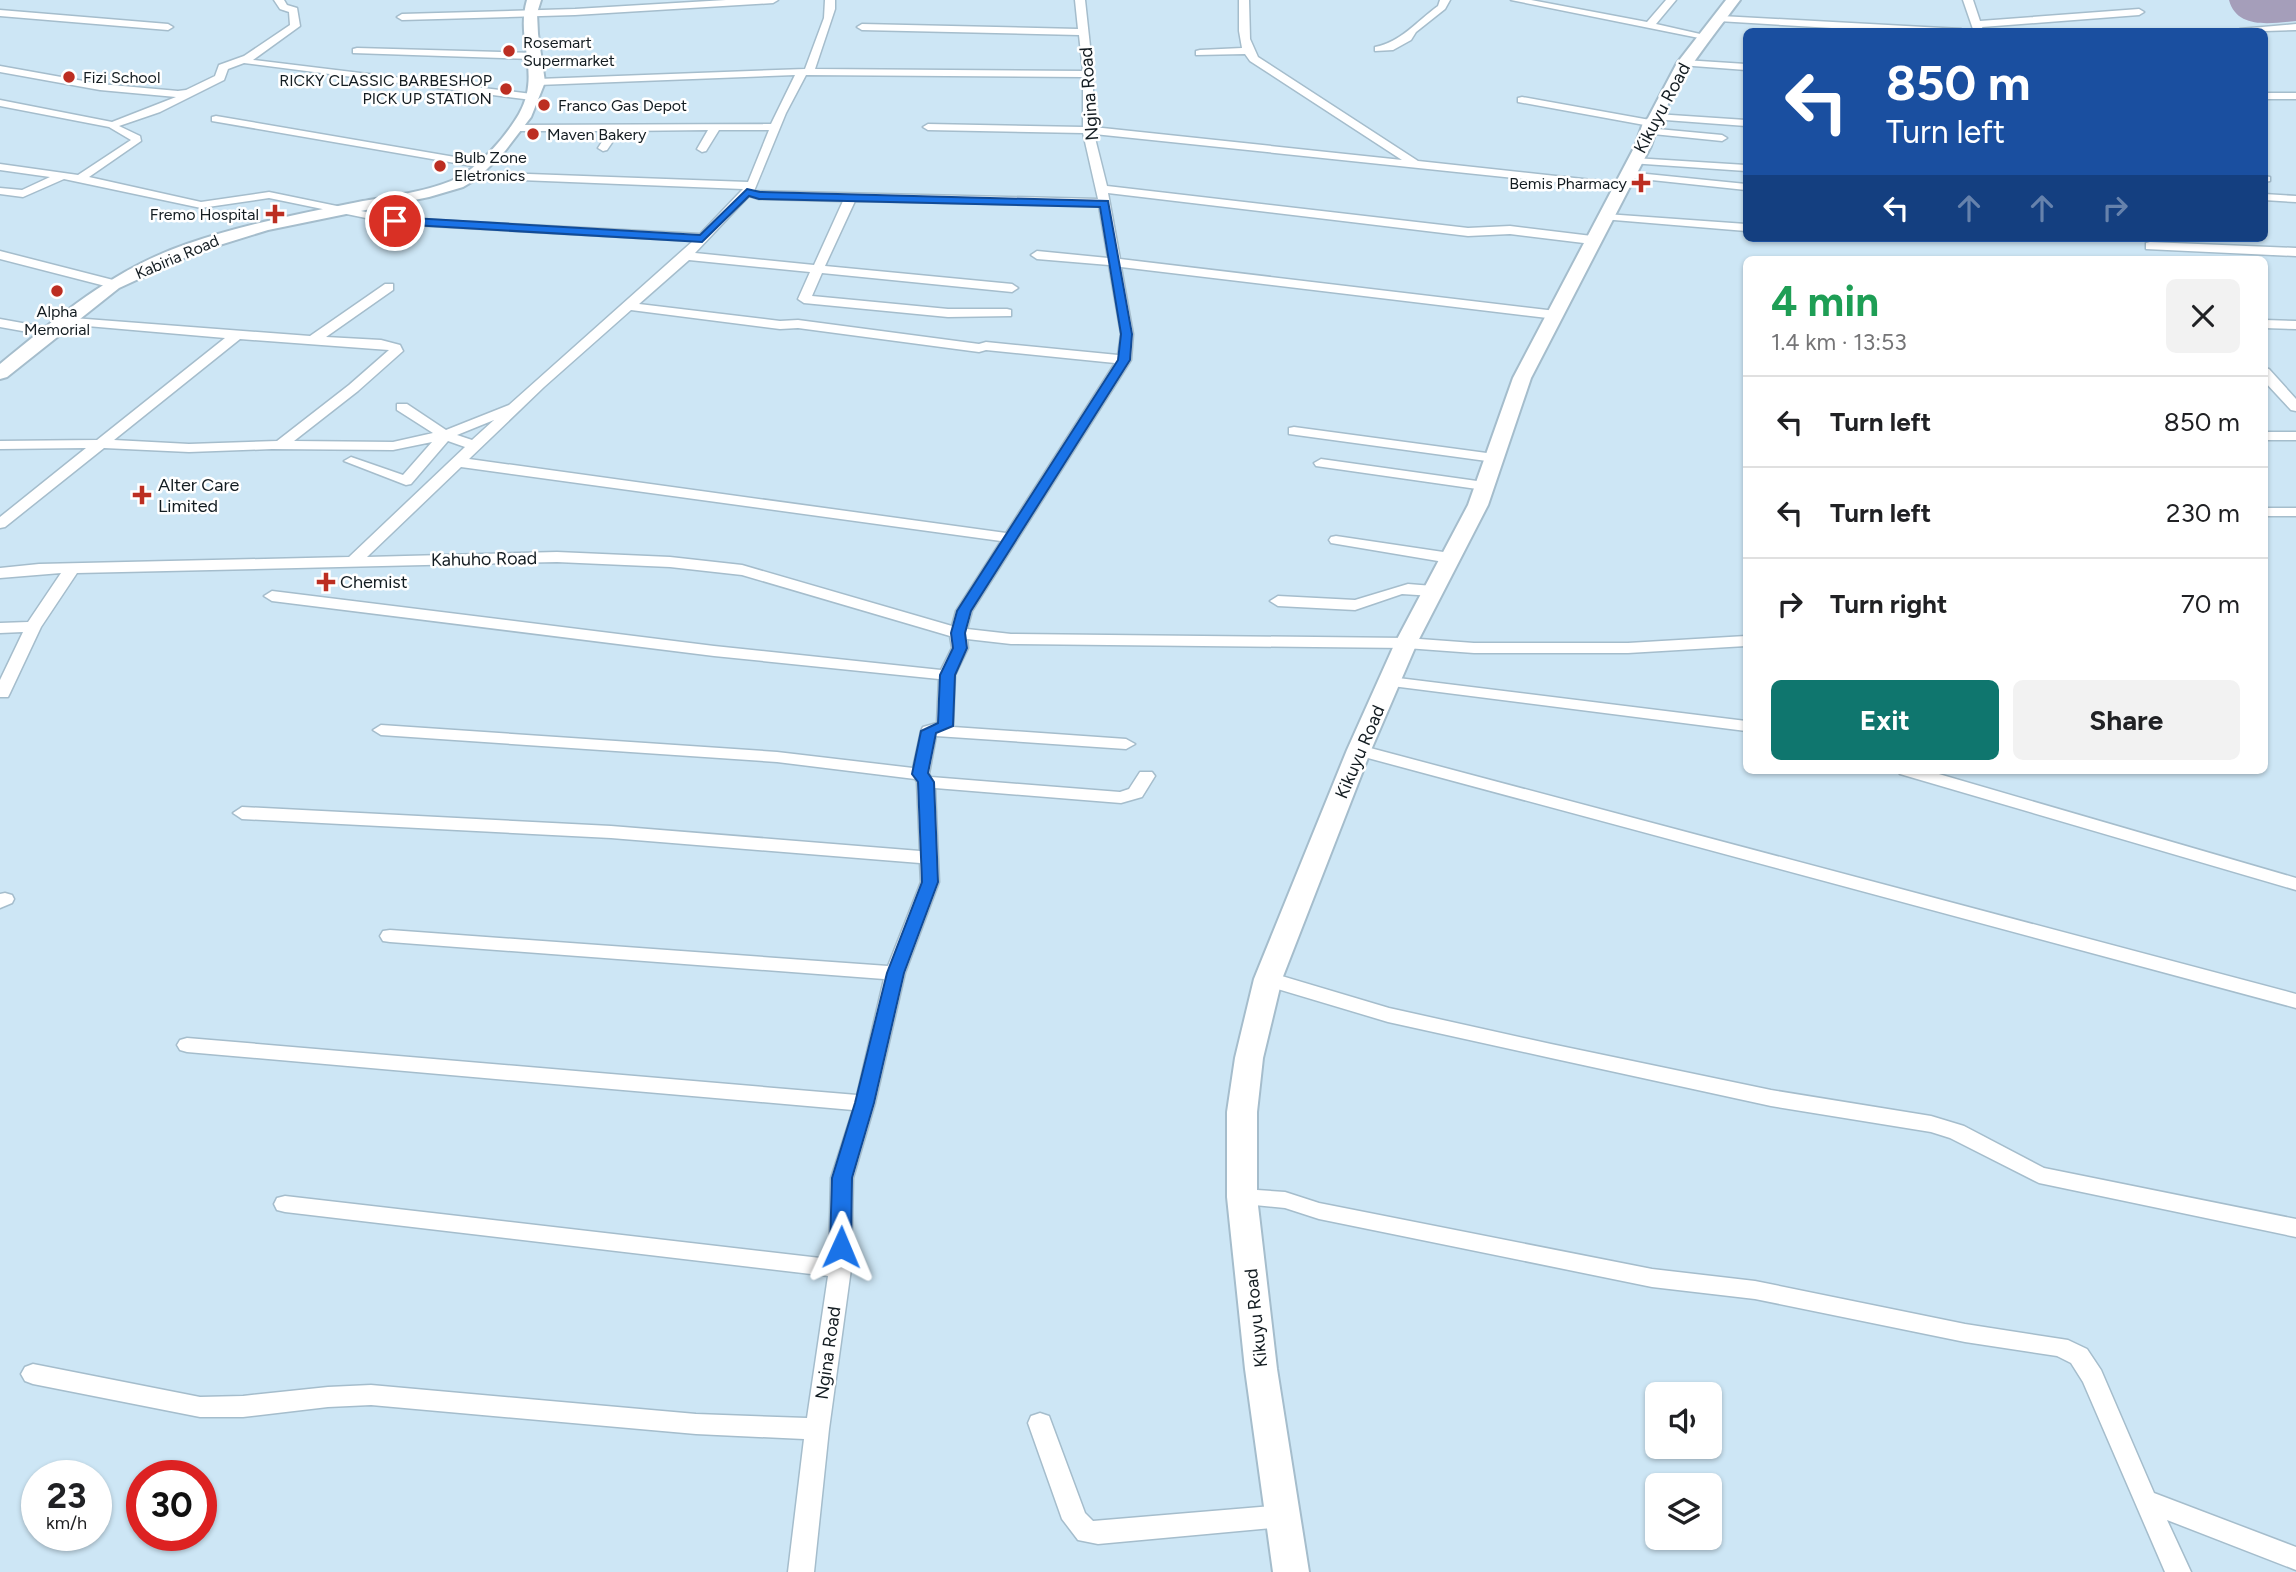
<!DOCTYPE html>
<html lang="en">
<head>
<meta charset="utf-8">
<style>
	:root { --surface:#fff; --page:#f2f2f2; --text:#202124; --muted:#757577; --line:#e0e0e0; --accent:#0f766e }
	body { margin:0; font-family:Figtree,sans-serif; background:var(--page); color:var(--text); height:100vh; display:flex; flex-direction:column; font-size:26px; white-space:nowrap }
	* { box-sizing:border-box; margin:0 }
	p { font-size:23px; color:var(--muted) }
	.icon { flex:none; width:38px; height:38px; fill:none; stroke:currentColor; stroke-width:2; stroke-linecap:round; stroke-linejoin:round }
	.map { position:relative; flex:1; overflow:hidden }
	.side { position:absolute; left:1743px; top:256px; width:525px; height:518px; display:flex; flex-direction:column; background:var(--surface); border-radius:10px; box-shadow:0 2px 5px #0004 }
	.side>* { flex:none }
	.guide { position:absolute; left:1743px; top:28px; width:525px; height:214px; border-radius:10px; box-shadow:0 2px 5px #0004; background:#1a4fa0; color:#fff; overflow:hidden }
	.buttons { position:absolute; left:1645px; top:1382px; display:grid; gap:14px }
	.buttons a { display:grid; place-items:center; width:77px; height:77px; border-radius:10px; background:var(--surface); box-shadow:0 2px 5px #0004; font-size:35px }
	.speed { position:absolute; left:21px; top:1460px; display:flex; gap:14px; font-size:35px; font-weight:700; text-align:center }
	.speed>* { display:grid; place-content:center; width:91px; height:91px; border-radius:50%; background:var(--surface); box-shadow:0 2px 5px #0004; line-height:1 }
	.speed small { font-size:18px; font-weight:400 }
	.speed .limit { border:10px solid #d22; background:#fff; color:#111 }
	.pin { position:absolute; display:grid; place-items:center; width:60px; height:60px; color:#fff; margin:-30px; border:4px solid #fff; border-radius:50%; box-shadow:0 2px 7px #0007 }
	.me { position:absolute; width:77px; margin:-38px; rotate:1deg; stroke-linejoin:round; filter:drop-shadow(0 0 5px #0008) }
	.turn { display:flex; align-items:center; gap:24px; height:147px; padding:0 28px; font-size:32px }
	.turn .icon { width:91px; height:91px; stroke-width:2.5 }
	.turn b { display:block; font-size:49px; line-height:60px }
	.lanes { display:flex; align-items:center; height:66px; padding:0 28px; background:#0003; justify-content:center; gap:35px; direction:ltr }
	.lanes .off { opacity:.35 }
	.round { display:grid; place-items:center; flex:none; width:74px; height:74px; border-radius:10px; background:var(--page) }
	.headline { display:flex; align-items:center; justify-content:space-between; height:119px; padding:0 28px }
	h1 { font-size:42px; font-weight:700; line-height:52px; color:#1e9e55 }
	.primary-button { display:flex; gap:14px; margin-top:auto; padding:14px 28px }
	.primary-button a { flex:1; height:80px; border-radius:10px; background:var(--accent); color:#fff; font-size:28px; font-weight:700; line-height:80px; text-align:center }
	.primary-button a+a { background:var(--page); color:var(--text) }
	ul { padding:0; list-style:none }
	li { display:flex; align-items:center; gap:21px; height:91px; padding:0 28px; border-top:2px solid var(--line) }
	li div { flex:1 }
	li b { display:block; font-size:26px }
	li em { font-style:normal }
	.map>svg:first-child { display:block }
	.forest { fill:#a59eba }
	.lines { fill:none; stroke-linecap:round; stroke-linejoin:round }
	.street-casing { stroke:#a5bdcc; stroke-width:3 }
	.secondary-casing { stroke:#a5bdcc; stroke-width:4 }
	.street { fill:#fff; fill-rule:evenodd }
	.secondary { fill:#fff; fill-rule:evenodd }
	.route { fill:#1a73e8; stroke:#114b97; stroke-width:2 }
	.poi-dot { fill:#bc2e22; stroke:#fff; stroke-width:2.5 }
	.labels { text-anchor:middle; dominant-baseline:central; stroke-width:5; stroke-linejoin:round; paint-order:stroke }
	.far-poi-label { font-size:16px; fill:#131c21; stroke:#fff; text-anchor:start }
	.far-street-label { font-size:16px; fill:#131c21; stroke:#fff }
	.street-label { font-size:18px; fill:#131c21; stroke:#fff }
	.poi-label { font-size:18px; fill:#131c21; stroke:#fff; text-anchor:start }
</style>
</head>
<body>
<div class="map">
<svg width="2296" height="1572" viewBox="0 0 2296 1572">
	<rect width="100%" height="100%" fill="#cde6f5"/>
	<path class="forest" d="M 2229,0 L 2296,0 L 2296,21 C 2272,23 2237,30 2229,0 Z"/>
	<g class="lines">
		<defs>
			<path id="street" d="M 274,0 L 284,0 L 287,5 L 297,8 L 300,26 L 253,60 L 532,94 L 537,97 L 532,100 L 244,63 L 228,69 L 224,80 L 160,112 L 119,126 L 140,136 L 141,141 L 89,177 L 201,202 L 269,192 L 395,218 L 700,234 L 743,189 L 472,178 L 466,175 L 472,172 L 748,182 L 769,130 L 719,130 L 706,151 L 702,152 L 697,149 L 708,130 L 620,131 L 607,150 L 603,151 L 598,148 L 609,131 L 515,131 L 510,128 L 515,125 L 771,124 L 795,75 L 538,85 L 533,82 L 538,79 L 805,69 L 824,18 L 825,0 L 835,0 L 835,9 L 815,69 L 1083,71 L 1079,35 L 862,30 L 857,27 L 862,24 L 1078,29 L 1075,0 L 1085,0 L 1093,74 L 1093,127 L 1402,160 L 1250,61 L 1245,54 L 1196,55 L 1196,51 L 1200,50 L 1242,48 L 1239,31 L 1239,0 L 1249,0 L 1250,39 L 1258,57 L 1418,161 L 1620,183 L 1626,186 L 1620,189 L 1094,134 L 1107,186 L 1468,228 L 1510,226 L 1592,236 L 1598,240 L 1592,244 L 1510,234 L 1468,236 L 1108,193 L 1120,259 L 1556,311 L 1562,315 L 1556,319 L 1121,267 L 1133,334 L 1131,360 L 972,611 L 967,629 L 1011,634 L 1406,638 L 1474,643 L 1628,643 L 1746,636 L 1746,646 L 1628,653 L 1474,653 L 1406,648 L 1011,644 L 967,639 L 968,648 L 955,675 L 953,727 L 1126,739 L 1135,744 L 1126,749 L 936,736 L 929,774 L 931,777 L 1120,792 L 1129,789 L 1140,772 L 1152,772 L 1155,776 L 1142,797 L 1121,803 L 935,788 L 939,882 L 905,973 L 875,1103 L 853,1178 L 851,1269 L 829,1429 L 814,1572 L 788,1572 L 804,1439 L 696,1434 L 371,1405 L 328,1407 L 243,1417 L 200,1417 L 33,1384 L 25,1381 L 21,1374 L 25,1367 L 33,1364 L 200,1397 L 243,1396 L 328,1387 L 371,1385 L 696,1414 L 807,1418 L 828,1276 L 285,1212 L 277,1210 L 274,1204 L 277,1198 L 285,1196 L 829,1259 L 831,1178 L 853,1110 L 187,1052 L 180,1050 L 177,1045 L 180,1040 L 187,1038 L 857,1095 L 884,979 L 390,942 L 383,941 L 380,936 L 383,931 L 390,930 L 888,966 L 921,882 L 920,863 L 611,838 L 242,819 L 233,813 L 242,807 L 611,826 L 920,851 L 917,782 L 915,779 L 777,762 L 381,735 L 373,730 L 381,725 L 777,752 L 913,768 L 921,731 L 923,727 L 937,723 L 939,679 L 714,656 L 272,601 L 264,596 L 272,591 L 714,646 L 941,670 L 952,648 L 950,636 L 742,575 L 670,567 L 557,562 L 77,573 L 41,627 L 10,693 L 8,697 L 0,697 L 0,680 L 23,632 L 0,633 L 0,623 L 28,622 L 61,573 L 0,578 L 0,568 L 39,564 L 349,557 L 465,447 L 448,441 L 411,484 L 406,485 L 344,461 L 351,457 L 403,475 L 432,442 L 393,450 L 272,449 L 189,452 L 104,448 L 5,527 L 0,528 L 0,517 L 86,448 L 0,449 L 0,441 L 97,440 L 225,338 L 64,324 L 60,323 L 60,317 L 310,336 L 385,284 L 393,284 L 393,290 L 326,337 L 381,340 L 400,345 L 403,351 L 358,391 L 294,441 L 393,442 L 433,433 L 397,410 L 397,404 L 407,404 L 446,430 L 509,405 L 693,241 L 395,224 L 269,198 L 201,208 L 64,179 L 23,197 L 0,194 L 0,188 L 22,190 L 50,177 L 0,170 L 0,164 L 78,175 L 131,140 L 109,127 L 0,106 L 0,100 L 112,122 L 176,97 L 100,90 L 0,72 L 0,66 L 100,84 L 178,91 L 186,90 L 215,76 L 219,65 L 244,56 L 290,25 L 289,12 L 280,9 ZM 806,75 L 1083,77 L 1083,127 L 928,124 L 923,127 L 928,130 L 1083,133 L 1098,199 L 754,191 L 786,113 ZM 749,196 L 759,199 L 843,201 L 814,265 L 695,253 ZM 855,201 L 1099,206 L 1108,258 L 1037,251 L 1031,255 L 1037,259 L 1109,265 L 1121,334 L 1118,355 L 986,342 L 979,344 L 798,320 L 780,321 L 639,304 L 689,260 L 810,272 L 798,299 L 804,303 L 948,317 L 1011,316 L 1011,310 L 1007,309 L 948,309 L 812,296 L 822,273 L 1012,292 L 1018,288 L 1012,284 L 825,266 ZM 631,310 L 780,329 L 798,328 L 979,352 L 986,350 L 1115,363 L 1006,533 L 469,459 L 544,387 ZM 240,339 L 389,350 L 349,385 L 277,441 L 189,444 L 114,440 ZM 494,420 L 472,440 L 457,435 ZM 461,467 L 1001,541 L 956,611 L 952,626 L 742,565 L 670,557 L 557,552 L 367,557 Z
				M 726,0 L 778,0 L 773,3 L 575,15 L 402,20 L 397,17 L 402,14 L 575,9 Z
				M 1440,0 L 1450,0 L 1445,9 L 1416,32 L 1411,40 L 1393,50 L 1375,51 L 1375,47 C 1401,42 1416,22 1438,6 Z
				M 1511,0 L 1531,0 L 1647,22 L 1666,0 L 1676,0 L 1656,24 L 1709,36 L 1704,39 Z
				M 1963,0 L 1973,0 L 1980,21 L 2139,9 L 2144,12 L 2139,15 L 1982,27 L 1984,32 L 1974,32 Z
				M 0,10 L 168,24 L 173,27 L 168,30 L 0,16 Z
				M 1721,16 L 1961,29 L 1966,32 L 1898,32 L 1718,21 L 1716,19 Z
				M 2296,24 L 2296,30 L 2235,32 L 2240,29 Z
				M 357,48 L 534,53 L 539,56 L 534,59 L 353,53 L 353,49 Z
				M 1684,60 L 1746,64 L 1746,70 L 1680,65 L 1679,63 Z
				M 2264,93 L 2296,93 L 2296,99 L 2264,99 Z
				M 1522,97 L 1650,120 L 1655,123 L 1650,126 L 1518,102 L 1518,98 Z
				M 1656,114 L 1746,120 L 1746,126 L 1652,119 L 1651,117 Z
				M 216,116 L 484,162 L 490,165 L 484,168 L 212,121 L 212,117 Z
				M 1647,128 L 1722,135 L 1727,138 L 1722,141 L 1643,133 L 1643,129 Z
				M 1634,158 L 1746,165 L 1746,171 L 1630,163 L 1628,161 Z
				M 1627,172 L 1746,184 L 1746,190 L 1623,177 L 1623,173 Z
				M 2264,176 L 2270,177 L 2270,181 L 2264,182 Z
				M 2264,194 L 2296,196 L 2296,202 L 2264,200 Z
				M 1606,214 L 1746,224 L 1746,231 L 1602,219 L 1600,217 Z
				M 2150,242 L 2296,248 L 2296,256 L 2146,249 L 2146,243 Z
				M 0,251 L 117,281 L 119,284 L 113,288 L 0,259 Z
				M 0,319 L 50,328 L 56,332 L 50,336 L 0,327 Z
				M 2264,320 L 2296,321 L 2296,329 L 2264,328 Z
				M 2264,368 L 2269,369 L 2296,399 L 2296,411 L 2291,410 L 2264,381 Z
				M 1294,427 L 1494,454 L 1501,458 L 1494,462 L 1289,434 L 1289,428 Z
				M 2264,432 L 2296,432 L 2296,440 L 2264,440 Z
				M 1321,459 L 1484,482 L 1491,486 L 1484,490 L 1316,466 L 1314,463 Z
				M 2264,508 L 2296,508 L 2296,516 L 2264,516 Z
				M 1336,536 L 1450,553 L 1458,558 L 1450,563 L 1331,543 L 1329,540 L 1331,537 Z
				M 1408,584 L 1433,586 L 1441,591 L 1433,596 L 1402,594 L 1355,610 L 1278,606 L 1270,601 L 1278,596 L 1355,600 Z
				M 1390,677 L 1746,721 L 1746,731 L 1384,685 L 1382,682 L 1384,679 Z
				M 1359,745 L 2296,994 L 2296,1008 L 1353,754 L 1350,750 Z
				M 1897,770 L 1925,770 L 2296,878 L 2296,890 L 1900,774 Z
				M 5,893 L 12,895 L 14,899 L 12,903 L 0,908 L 0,894 Z
				M 1268,972 L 1389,1008 L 1551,1044 L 1771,1090 L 1931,1116 L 1964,1126 L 2044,1168 L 2296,1219 L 2296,1237 L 2039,1183 L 1950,1138 L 1931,1132 L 1771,1106 L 1551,1058 L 1388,1022 L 1261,984 L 1258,979 L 1261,974 Z
				M 1242,1189 L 1285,1192 L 1319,1203 L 1652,1269 L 1755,1281 L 1965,1324 L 2068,1340 L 2087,1349 L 2101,1370 L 2154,1493 L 2296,1547 L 2296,1570 L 2167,1520 L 2191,1572 L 2165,1572 L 2083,1382 L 2071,1363 L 2057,1356 L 1965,1342 L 1755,1299 L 1652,1287 L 1319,1219 L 1285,1208 L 1234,1203 L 1231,1197 L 1234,1191 Z
				M 1040,1413 L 1049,1416 L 1085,1513 L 1093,1521 L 1283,1505 L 1292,1508 L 1296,1516 L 1292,1524 L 1283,1527 L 1098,1544 L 1078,1540 L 1062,1519 L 1028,1423 L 1031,1416 Z"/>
			<path id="secondary" d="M 527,0 L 541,0 L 537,13 L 538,34 L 545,82 L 531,117 L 505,151 L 478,178 L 463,187 L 429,197 L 268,230 L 197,252 L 119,288 L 7,377 L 0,379 L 0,364 C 59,316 113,269 187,244 C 244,224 304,213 363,201 C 392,196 424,192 451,181 C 477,170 505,138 519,114 C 542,73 515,41 527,0 Z
				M 1726,0 L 1740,0 C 1706,46 1667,91 1651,146 L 1531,378 L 1488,505 L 1417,643 L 1371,750 L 1282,979 L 1263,1058 L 1257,1112 L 1257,1197 L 1277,1369 L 1309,1572 L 1273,1572 L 1245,1369 L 1227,1197 L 1227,1112 L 1235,1058 L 1254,979 L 1347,750 L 1395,643 L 1468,505 L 1513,378 L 1635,146 L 1643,123 L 1648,118 L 1677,63 Z"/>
		</defs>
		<use href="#street" class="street-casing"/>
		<use href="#secondary" class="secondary-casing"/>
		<use href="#street" class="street"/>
		<use href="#secondary" class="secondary"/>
	</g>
	<path class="route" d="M 747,189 L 760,192 L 1108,201 L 1132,334 L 1130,360 L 971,611 L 965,633 L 967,648 L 955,675 L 953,726 L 936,733 L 928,773 L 934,782 L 938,882 L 904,973 L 874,1103 L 852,1178 L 851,1247 L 848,1252 L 841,1254 L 833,1252 L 830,1247 L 832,1178 L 855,1103 L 887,973 L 922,882 L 918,782 L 912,774 L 921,731 L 938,723 L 940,675 L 953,648 L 951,633 L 957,611 L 1118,360 L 1121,334 L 1100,207 L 759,199 L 749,196 L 702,242 L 395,224 L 389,221 L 395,217 L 700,235 Z"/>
	<g class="poi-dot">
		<circle cx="509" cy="51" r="7"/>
		<circle cx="69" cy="77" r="7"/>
		<circle cx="506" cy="89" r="7"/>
		<circle cx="544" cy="105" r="7"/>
		<circle cx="533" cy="134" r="7"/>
		<circle cx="440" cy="166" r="7"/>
		<path d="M1637.5 172.5h7v7h7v7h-7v7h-7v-7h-7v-7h7z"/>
		<path d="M271.5 203.5h7v7h7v7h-7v7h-7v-7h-7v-7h7z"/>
		<circle cx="57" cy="291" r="7"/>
		<path d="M138.5 484.5h7v7h7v7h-7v7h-7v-7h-7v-7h7z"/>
		<path d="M322.5 571.5h7v7h7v7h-7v7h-7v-7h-7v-7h7z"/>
	</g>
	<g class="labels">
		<g class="far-poi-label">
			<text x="523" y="42">Rosemart<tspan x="523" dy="18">Supermarket</tspan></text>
			<text x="83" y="77">Fizi School</text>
			<text x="492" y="80" text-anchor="end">RICKY CLASSIC BARBESHOP<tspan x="492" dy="18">PICK UP STATION</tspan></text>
			<text x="558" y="105">Franco Gas Depot</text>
			<text x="547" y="134">Maven Bakery</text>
			<text x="454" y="157">Bulb Zone<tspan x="454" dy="18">Eletronics</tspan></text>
			<text x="1627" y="183" text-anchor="end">Bemis Pharmacy</text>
			<text x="259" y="214" text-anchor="end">Fremo Hospital</text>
			<text x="57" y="311" text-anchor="middle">Alpha<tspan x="57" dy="18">Memorial</tspan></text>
		</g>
		<g class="far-street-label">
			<text transform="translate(177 257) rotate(-23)">Kabiria Road</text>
		</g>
		<g class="street-label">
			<text transform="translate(1089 94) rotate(-94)">Ngina Road</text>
			<text transform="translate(1662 108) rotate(-62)">Kikuyu Road</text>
			<text transform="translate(484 559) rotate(-1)">Kahuho Road</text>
			<text transform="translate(1360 752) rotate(-67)">Kikuyu Road</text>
			<text transform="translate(1256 1318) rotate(-96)">Kikuyu Road</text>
			<text transform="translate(828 1353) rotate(-82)">Ngina Road</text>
		</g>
		<g class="poi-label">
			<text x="158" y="485">Alter Care<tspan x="158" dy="21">Limited</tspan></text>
			<text x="340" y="582">Chemist</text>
		</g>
	</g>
</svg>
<div class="buttons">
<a><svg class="icon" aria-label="sound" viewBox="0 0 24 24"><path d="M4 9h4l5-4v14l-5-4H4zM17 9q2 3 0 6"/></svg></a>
<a><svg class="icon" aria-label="layers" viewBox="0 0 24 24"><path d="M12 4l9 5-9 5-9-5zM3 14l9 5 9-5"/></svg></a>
</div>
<div class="speed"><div>23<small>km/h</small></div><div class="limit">30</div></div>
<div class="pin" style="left:395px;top:221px;background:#d93025"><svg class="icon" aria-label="arrive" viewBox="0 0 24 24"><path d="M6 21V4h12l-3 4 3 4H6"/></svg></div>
<svg class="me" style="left:841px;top:1247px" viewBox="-20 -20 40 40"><path d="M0-17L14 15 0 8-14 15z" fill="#1a73e8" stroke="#fff" stroke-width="4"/></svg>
<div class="guide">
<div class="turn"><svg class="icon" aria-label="left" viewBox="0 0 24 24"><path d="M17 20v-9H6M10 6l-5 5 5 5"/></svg><div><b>850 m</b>Turn left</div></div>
<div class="lanes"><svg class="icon" aria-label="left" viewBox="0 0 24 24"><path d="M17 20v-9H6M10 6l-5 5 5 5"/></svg><svg class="icon off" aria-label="ahead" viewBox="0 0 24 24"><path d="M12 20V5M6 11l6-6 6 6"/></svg><svg class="icon off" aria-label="ahead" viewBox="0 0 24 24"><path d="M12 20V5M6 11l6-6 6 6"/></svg><svg class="icon off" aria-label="right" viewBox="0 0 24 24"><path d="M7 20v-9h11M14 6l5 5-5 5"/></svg></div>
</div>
<section class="side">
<div class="headline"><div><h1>4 min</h1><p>1.4 km · 13:53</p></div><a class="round"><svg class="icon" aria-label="close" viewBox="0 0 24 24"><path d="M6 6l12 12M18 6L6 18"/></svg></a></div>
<ul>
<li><svg class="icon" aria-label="left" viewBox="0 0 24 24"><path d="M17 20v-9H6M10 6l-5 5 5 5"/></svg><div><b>Turn left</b></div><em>850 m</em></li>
<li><svg class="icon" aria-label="left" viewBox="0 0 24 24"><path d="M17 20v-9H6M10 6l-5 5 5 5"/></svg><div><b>Turn left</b></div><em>230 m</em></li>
<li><svg class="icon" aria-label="right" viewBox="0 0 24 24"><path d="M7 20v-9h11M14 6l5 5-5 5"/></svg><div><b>Turn right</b></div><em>70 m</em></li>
</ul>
<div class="primary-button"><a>Exit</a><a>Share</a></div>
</section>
</div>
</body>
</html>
